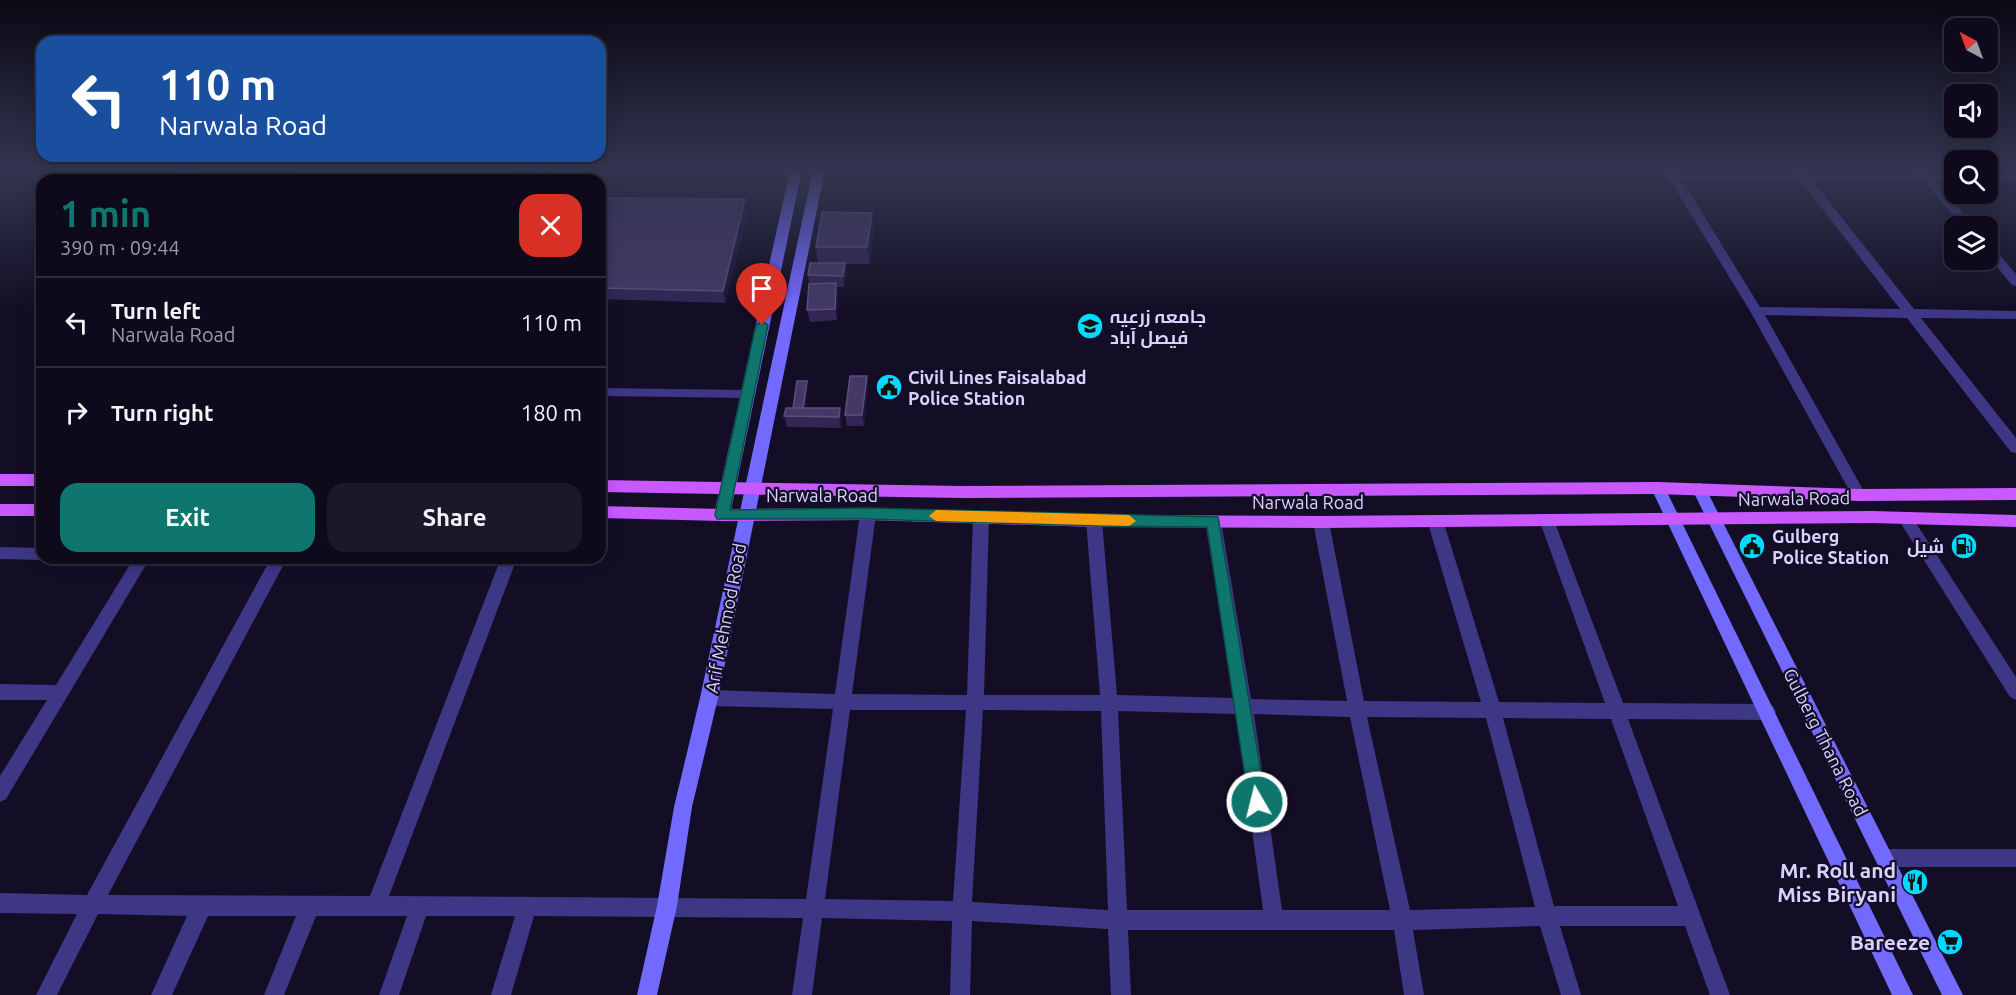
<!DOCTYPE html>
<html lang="en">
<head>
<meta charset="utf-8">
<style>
	:root { --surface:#0e0a1c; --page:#1c1829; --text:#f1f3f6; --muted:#9b9aa3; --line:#2e2b3b; --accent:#0f766e }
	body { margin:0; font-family:Ubuntu,Cairo,sans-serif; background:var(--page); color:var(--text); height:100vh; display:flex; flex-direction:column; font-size:22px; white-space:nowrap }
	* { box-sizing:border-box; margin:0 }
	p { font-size:20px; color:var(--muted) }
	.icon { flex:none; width:33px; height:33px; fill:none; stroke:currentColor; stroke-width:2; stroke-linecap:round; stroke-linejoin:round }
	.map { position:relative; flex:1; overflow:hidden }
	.panel { position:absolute; left:36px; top:174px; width:570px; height:390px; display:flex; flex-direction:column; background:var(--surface); border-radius:18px; box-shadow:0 3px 15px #0003,0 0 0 2px var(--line) }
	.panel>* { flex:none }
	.banner { position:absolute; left:36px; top:36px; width:570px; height:126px; border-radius:18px; box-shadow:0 3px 15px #0003,0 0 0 2px var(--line); background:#1a4fa0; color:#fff; overflow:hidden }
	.needle { width:39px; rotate:319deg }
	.fabs { position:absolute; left:1944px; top:18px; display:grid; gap:12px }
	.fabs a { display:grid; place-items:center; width:54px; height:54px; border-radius:12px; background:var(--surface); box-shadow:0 3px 15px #0003,0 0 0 2px var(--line); font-size:30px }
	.pin { position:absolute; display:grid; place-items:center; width:51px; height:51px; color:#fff; margin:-62px -26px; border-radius:50% 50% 50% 0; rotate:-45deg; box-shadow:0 0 6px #0007 }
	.pin .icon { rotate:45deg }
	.me { position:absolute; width:66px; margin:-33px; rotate:352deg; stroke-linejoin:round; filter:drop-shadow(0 0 4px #0008) }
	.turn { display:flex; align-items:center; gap:21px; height:126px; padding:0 24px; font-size:27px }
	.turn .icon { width:78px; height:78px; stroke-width:2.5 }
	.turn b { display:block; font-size:42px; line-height:51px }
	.round { display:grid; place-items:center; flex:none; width:63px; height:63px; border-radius:18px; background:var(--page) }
	.overview { display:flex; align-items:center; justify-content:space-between; height:102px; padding:0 24px }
	h1 { font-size:36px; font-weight:700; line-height:45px; color:var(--accent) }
	.action { display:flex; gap:12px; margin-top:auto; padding:12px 24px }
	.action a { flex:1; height:69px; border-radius:18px; background:var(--accent); color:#fff; font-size:24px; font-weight:700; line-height:69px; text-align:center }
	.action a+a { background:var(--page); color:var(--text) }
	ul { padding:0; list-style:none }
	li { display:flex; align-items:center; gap:18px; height:90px; padding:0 24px; border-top:2px solid var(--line) }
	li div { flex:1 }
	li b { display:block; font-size:22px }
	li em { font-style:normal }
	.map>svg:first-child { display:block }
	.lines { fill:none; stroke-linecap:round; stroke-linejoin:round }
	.lane { stroke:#3d3786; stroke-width:8 }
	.street { fill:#3d3786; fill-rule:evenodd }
	.secondary { fill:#7269ff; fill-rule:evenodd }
	.primary { fill:#c759ff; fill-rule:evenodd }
	.wall { fill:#312654 }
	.shaded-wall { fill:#1d1539 }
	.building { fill:#433866; stroke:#5a507e; stroke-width:1.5 }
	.route { fill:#0f766e; stroke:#0a4d48; stroke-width:1.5 }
	.slow { fill:#f59e0b }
	.labels { text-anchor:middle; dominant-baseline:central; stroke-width:4.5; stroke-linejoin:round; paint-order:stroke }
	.poi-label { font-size:18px; font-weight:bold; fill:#d9d2ff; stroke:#130e25; text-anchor:start }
	.street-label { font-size:18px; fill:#d9d2ff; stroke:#130e25 }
	.near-poi-label { font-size:21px; font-weight:bold; fill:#d9d2ff; stroke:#130e25; text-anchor:end }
</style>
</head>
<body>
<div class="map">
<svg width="2016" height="995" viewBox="0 0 2016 995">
	<rect width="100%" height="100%" fill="#130e25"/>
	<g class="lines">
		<path class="lane" d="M 538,170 L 548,180
			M 600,392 L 748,394"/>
		<path class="street" d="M 1664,170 L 1676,170 L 1678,174 L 1795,174 L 1792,170 L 1804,170 L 1807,174 L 1917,174 L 1918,170 L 1927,170 L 1929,174 L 1954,174 L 1954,180 L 1935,180 L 1974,226 L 1962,226 L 1923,180 L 1812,180 L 1914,309 L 2016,311 L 2016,319 L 1921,318 L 2016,438 L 2016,453 L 2011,452 L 1907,318 L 1765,315 L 1866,495 L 1864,499 L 1854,499 L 1750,311 ZM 1682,180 L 1800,180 L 1900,309 L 1760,307 Z
			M 1988,174 L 2016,174 L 2016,180 L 1988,180 Z
			M 1988,245 L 1992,246 L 2016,274 L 2016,286 L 2012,285 L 1988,256 Z
			M 868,508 L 873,510 L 876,514 L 852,694 L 967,695 L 973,517 L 976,513 L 986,513 L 989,517 L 984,695 L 1100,695 L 1086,521 L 1089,517 L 1099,517 L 1102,521 L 1117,695 L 1234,698 L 1205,521 L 1208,517 L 1218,517 L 1221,521 L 1251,699 L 1347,701 L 1313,522 L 1316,518 L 1326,518 L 1329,522 L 1364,701 L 1481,702 L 1427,520 L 1430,516 L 1440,516 L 1443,520 L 1499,702 L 1605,703 L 1539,519 L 1542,515 L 1552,515 L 1623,703 L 1767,704 L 1773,706 L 1776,712 L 1773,718 L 1767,720 L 1628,719 L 1730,995 L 1710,995 L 1685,926 L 1560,926 L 1581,995 L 1561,995 L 1540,926 L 1413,930 L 1424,995 L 1404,995 L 1394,930 L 1128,930 L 1131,995 L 1111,995 L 1108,929 L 972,921 L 970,995 L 950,995 L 952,921 L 822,918 L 812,995 L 792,995 L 803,918 L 534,916 L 511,995 L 491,995 L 515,916 L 426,916 L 399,995 L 379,995 L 407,916 L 316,916 L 284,995 L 264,995 L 296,916 L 208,916 L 172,995 L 151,995 L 187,916 L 98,914 L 57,995 L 36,995 L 77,914 L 0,913 L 0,893 L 87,895 L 271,558 L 287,558 L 108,895 L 370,896 L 501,558 L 517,558 L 389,896 L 806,899 L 833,709 L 709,706 L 703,703 L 700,698 L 703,693 L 709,690 L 835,694 L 860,514 L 863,510 ZM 850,710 L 966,710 L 953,901 L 825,899 ZM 983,710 L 1101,711 L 1108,910 L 972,902 ZM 1118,711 L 1236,714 L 1263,910 L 1127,910 ZM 1254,714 L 1350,717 L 1390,910 L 1282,910 ZM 1367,717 L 1486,718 L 1535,907 L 1410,910 ZM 1503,718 L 1611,719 L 1678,906 L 1554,906 Z
			M 1905,512 L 1910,514 L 2016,677 L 2016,700 L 2010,697 L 1900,522 L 1897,518 L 1900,514 Z
			M 0,547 L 42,548 L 42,558 L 48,558 L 42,560 L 0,559 Z
			M 134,558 L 150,558 L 6,799 L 0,802 L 0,776 L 47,700 L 0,700 L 0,684 L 56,685 Z
			M 1885,849 L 2016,849 L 2016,867 L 1885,867 L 1878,865 L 1876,858 L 1878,851 Z"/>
		<path class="secondary" d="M 790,170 L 802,170 L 730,515 L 727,519 L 717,519 L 714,515 Z
			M 813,170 L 825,170 L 718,698 L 692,807 L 677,906 L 657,995 L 637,995 L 657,906 L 674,807 L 700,698 Z
			M 1658,482 L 1663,484 L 1665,488 L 1913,995 L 1892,995 L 1651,488 L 1653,484 Z
			M 1699,483 L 1704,485 L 1706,489 L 1963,995 L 1942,995 L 1692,489 L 1694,485 Z"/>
		<path class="primary" d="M 0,474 L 42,474 L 42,486 L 0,486 Z
			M 600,480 L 962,486 L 1658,482 L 1859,489 L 2016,488 L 2016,500 L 1859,501 L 1658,494 L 962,498 L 600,492 Z
			M 0,504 L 42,504 L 42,516 L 0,516 Z
			M 600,506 L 722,509 L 868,508 L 1094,515 L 1321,516 L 1872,511 L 2016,515 L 2016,527 L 1872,523 L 1321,528 L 1094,527 L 868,520 L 722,521 L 600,518 Z"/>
	</g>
	<path class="wall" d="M 293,170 L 511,170 L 510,173 L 296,174 Z
		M 558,170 L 758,170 L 758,173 L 602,175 Z
		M 853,170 L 869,170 L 868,172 L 853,172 Z
		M 600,198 L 745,199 L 748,211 L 725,303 L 600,299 Z
		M 872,213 L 874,229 L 870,264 L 845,264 L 847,274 L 844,287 L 837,287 L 838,294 L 837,320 L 810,322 L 807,310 L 809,284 L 808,275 L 818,263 L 816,247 Z
		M 867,376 L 868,387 L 864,426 L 847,426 L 845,415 Z
		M 808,387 L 805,408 L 840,408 L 842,420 L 841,428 L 787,427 L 784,416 L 793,408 Z"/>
	<path class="shaded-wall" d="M 198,170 L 222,170 L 214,180 L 190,180 Z
		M 595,170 L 600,170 L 602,175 L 599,180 L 590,180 Z
		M 745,199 L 748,211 L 725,303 L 723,291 Z
		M 872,213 L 874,229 L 870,264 L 867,247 Z
		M 845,263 L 847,274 L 844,287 L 843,276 Z
		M 836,283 L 838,294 L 837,320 L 835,309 Z
		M 867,376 L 868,387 L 864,426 L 862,415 Z
		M 807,381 L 808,387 L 804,414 L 803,409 Z
		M 840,408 L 842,420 L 841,428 L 839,417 Z"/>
	<path class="building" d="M 176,170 L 198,170 L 190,180 L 168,180 Z
		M 558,170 L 595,170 L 590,180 L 552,180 Z
		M 600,198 L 745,199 L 723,291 L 600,288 Z
		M 822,212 L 872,213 L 867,247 L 816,247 Z
		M 810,263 L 845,263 L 843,276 L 808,275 Z
		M 836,283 L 835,309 L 807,310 L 809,284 Z
		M 850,376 L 867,376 L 862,415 L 845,415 Z
		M 797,381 L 807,381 L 803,408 L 793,408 Z
		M 786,408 L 840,408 L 839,417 L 784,416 Z"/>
	<linearGradient id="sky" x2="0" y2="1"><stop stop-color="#0a0814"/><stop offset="0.55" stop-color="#333651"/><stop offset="1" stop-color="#333651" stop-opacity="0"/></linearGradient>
	<rect width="2016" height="309" fill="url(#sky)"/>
	<path class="route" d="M 762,321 L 768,325 L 730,510 L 868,508 L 1218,517 L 1266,802 L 1263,808 L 1257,810 L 1252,808 L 1249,802 L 1207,527 L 1094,526 L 868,519 L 717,519 L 715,515 L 756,325 Z"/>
	<path class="slow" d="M 936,510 L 1129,515 L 1136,521 L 1129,526 L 936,521 L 929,516 Z"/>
	<defs>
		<symbol id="university-disc" viewBox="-11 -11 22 22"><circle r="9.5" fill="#00dbfd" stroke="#130e25"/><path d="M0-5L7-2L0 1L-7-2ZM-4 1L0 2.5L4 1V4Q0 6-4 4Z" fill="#111"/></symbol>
		<symbol id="civic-disc" viewBox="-11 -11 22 22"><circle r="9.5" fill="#00dbfd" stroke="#130e25"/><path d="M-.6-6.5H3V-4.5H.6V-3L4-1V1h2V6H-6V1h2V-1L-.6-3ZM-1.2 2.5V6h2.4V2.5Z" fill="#111"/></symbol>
		<symbol id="fuel-disc" viewBox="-11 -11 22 22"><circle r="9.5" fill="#00dbfd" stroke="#130e25"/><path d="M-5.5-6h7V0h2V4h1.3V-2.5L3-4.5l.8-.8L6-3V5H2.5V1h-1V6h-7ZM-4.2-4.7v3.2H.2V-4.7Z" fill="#111"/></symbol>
		<symbol id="restaurant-disc" viewBox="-11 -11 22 22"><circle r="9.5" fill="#00dbfd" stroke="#130e25"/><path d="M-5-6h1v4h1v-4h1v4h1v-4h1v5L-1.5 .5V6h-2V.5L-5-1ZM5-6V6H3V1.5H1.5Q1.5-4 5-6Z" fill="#111"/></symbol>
		<symbol id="supermarket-disc" viewBox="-11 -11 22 22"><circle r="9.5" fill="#00dbfd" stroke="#130e25"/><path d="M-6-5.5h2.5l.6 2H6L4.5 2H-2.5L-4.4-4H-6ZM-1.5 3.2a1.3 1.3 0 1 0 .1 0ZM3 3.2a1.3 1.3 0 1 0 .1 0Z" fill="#111"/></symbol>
	</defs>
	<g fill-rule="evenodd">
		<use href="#university-disc" x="1075" y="311" width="30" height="30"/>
		<use href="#civic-disc" x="874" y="372" width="30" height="30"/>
		<use href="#civic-disc" x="1737" y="531" width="30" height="30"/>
		<use href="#fuel-disc" x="1949" y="531" width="30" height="30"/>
		<use href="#restaurant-disc" x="1900" y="867" width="30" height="30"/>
		<use href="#supermarket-disc" x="1935" y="927" width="30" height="30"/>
	</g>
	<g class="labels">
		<g class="poi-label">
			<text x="1110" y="316">جامعہ زرعیہ<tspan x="1110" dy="21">فیصل آباد</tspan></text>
			<text x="908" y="377">Civil Lines Faisalabad<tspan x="908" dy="21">Police Station</tspan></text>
			<text x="1772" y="536">Gulberg<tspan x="1772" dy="21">Police Station</tspan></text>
			<text x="1944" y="546" text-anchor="end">شیل</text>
		</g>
		<g class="street-label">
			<text x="822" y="495">Narwala Road</text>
			<text transform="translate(1794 498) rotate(-1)">Narwala Road</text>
			<text x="1308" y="502">Narwala Road</text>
			<text transform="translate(725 618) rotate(-79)">Arif Mehmod Road</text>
			<text transform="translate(1826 742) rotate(63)">Gulberg Thana Road</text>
		</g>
		<g class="near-poi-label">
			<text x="1896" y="870">Mr. Roll and<tspan x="1896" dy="24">Miss Biryani</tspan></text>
			<text x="1930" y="942">Bareeze</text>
		</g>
	</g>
</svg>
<div class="fabs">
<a><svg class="needle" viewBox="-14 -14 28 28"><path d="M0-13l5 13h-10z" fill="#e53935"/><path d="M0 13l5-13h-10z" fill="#9b9aa3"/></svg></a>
<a><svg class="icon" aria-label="sound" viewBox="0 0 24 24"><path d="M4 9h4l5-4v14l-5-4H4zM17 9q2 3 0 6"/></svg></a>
<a><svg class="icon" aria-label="search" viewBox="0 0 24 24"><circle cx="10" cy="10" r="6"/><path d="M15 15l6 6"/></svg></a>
<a><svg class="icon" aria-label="layers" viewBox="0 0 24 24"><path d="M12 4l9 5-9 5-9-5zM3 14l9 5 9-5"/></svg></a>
</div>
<div class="pin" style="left:762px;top:325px;background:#d93025"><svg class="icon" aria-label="arrive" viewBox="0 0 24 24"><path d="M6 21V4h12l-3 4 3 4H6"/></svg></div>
<svg class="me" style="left:1257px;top:802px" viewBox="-20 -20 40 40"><circle r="17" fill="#0f766e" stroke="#fff" stroke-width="3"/><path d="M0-11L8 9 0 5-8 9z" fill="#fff"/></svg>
<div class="banner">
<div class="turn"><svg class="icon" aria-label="left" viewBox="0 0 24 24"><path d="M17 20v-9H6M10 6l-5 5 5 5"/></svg><div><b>110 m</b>Narwala Road</div></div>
</div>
<section class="panel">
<div class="overview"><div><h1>1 min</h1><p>390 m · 09:44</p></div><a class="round" style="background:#d93025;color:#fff"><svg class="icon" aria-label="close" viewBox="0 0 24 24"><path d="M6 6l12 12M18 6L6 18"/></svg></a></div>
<ul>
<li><svg class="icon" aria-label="left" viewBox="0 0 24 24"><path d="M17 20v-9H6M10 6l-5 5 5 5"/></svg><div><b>Turn left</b><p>Narwala Road</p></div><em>110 m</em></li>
<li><svg class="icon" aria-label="right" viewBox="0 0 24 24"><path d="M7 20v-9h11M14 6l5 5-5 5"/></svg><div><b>Turn right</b></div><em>180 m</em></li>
</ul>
<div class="action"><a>Exit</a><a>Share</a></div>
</section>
</div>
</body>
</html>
